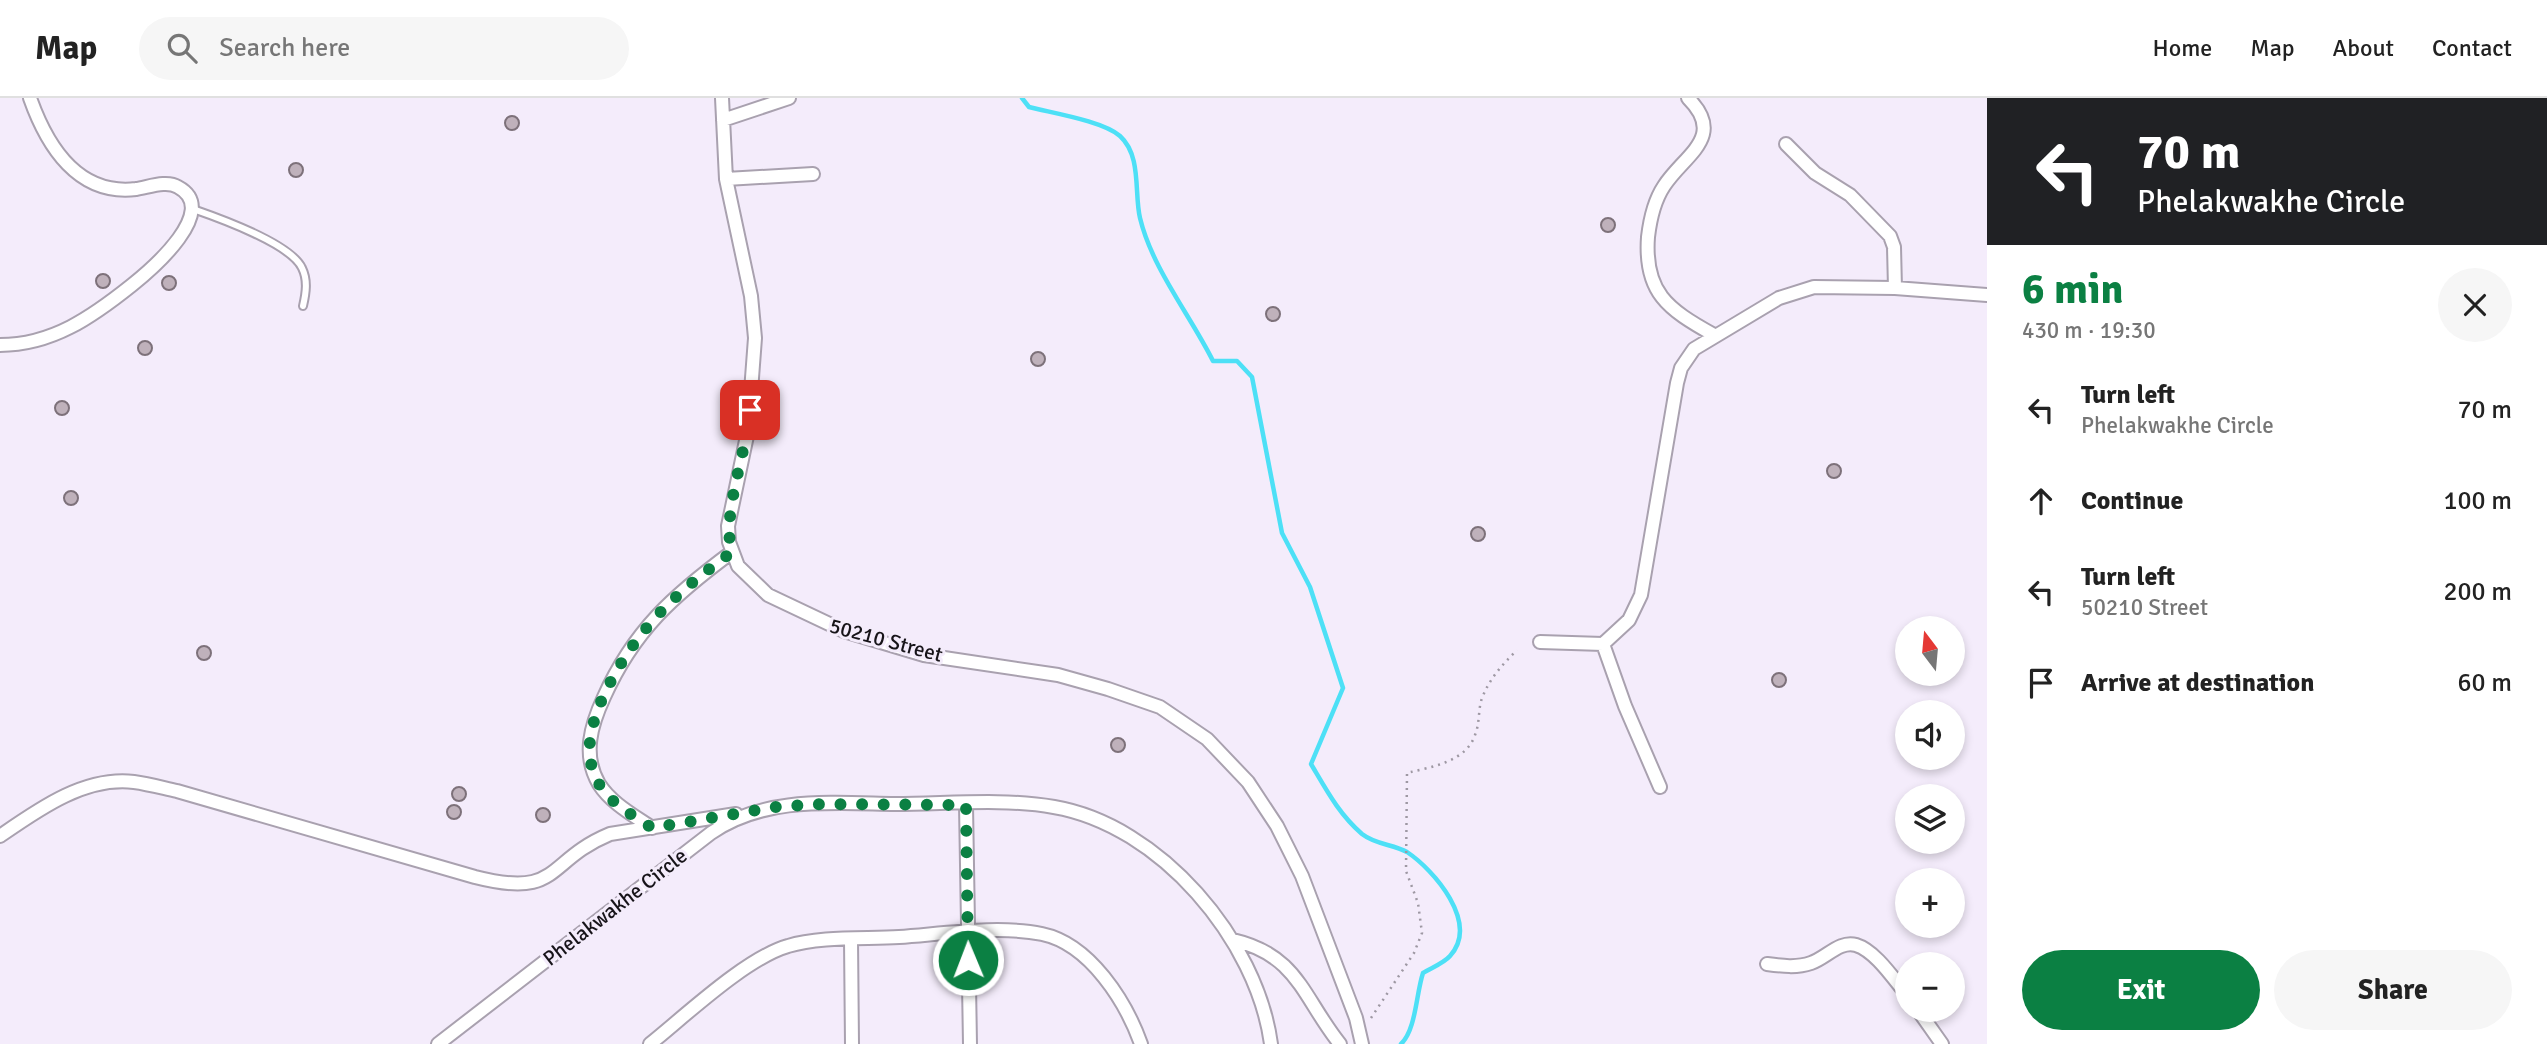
<!DOCTYPE html>
<html lang="en">
<head>
<meta charset="utf-8">
<style>
	:root { --surface:#fff; --page:#f6f6f6; --text:#222; --muted:#767676; --line:#e0e0e0; --accent:#0b8043 }
	body { margin:0; font-family:Signika,sans-serif; background:var(--page); color:var(--text); height:100vh; display:flex; flex-direction:column; font-size:26px; white-space:nowrap }
	* { box-sizing:border-box; margin:0 }
	p { font-size:23px; color:var(--muted) }
	.icon { flex:none; width:38px; height:38px; fill:none; stroke:currentColor; stroke-width:2; stroke-linecap:round; stroke-linejoin:round }
	.map { position:relative; flex:1; overflow:hidden }
	.sheet { display:flex; flex-direction:column; background:var(--surface); width:560px }
	.sheet>* { flex:none }
	.guide { background:#202124; color:#fff; overflow:hidden }
	.needle { width:46px; rotate:344deg }
	.controls { position:absolute; left:1895px; top:518px; display:grid; gap:14px }
	.controls a { display:grid; place-items:center; width:70px; height:70px; border-radius:50%; background:var(--surface); box-shadow:0 4px 10px #0003; font-size:35px }
	.pin { position:absolute; display:grid; place-items:center; width:60px; height:60px; color:#fff; margin:-30px; border-radius:14px; box-shadow:0 4px 10px #0006 }
	.me { position:absolute; width:77px; margin:-38px; rotate:359deg; stroke-linejoin:round; filter:drop-shadow(0 0 5px #0008) }
	.turn { display:flex; align-items:center; gap:24px; height:147px; padding:0 35px; font-size:32px }
	.turn .icon { width:91px; height:91px; stroke-width:2.5 }
	.turn b { display:block; font-size:49px; line-height:60px }
	.round { display:grid; place-items:center; flex:none; width:74px; height:74px; border-radius:37px; background:var(--page) }
	.summary { display:flex; align-items:center; justify-content:space-between; height:119px; padding:0 35px }
	h1 { font-size:42px; font-weight:700; line-height:52px; color:var(--accent) }
	.button { display:flex; gap:14px; margin-top:auto; padding:14px 35px }
	.button a { flex:1; height:80px; border-radius:42px; background:var(--accent); color:#fff; font-size:28px; font-weight:700; line-height:80px; text-align:center }
	.button a+a { background:var(--page); color:var(--text) }
	ul { padding:0; list-style:none }
	li { display:flex; align-items:center; gap:21px; height:91px; padding:0 35px }
	li div { flex:1 }
	li b { display:block; font-size:26px }
	li em { font-style:normal }
	header { display:flex; align-items:center; gap:42px; box-sizing:border-box; height:98px; padding:0 35px; background:var(--surface); border-bottom:2px solid var(--line) }
	header strong { font-size:33px }
	nav { display:flex; gap:38px; margin-inline-start:auto; font-size:24px }
	.search { width:490px; height:63px; background:var(--page); display:flex; align-items:center; gap:18px; box-sizing:border-box; padding:0 24px; border-radius:38px; color:var(--muted); font-size:26px }
	main { display:flex; flex:1; min-height:0 }
	.map>svg:first-child { display:block }
	.lines { fill:none; stroke-linecap:round; stroke-linejoin:round }
	.stream { stroke:#4de0f6; stroke-width:4.5 }
	.building { fill:#bfb1bb; stroke:#7d717a; stroke-width:2 }
	.lane-casing { stroke:#a9a1af; stroke-width:10 }
	.street-casing { stroke:#a9a1af; stroke-width:16 }
	.path { stroke:#9e98a3; stroke-width:2.5; stroke-dasharray:2 5; stroke-linecap:butt }
	.lane { stroke:#fff; stroke-width:6 }
	.street { stroke:#fff; stroke-width:12 }
	.route { stroke:#0b8043; stroke-width:12; stroke-dasharray:0 21.6 }
	.labels { text-anchor:middle; dominant-baseline:central; stroke-width:6; stroke-linejoin:round; paint-order:stroke }
	.street-label { font-size:21px; fill:#171419; stroke:#f4ecfb }
</style>
</head>
<body>
<header>
<strong>Map</strong>
<div class="search"><svg class="icon" aria-label="search" viewBox="0 0 24 24"><circle cx="10" cy="10" r="6"/><path d="M15 15l6 6"/></svg>Search here</div>
<nav><a>Home</a><a>Map</a><a>About</a><a>Contact</a></nav>
</header>
<main>
<div class="map">
<svg width="1987" height="946" viewBox="0 0 1987 946">
	<rect width="100%" height="100%" fill="#f4ecfb"/>
	<g class="lines">
		<path class="stream" d="M 1022,0 L 1029,9 C 1052,15 1103,23 1120,38 C 1142,58 1134,96 1140,120 C 1152,170 1190,217 1213,263 L 1237,263 L 1252,279 L 1282,435 L 1310,489 L 1343,590 L 1311,666 C 1327,693 1339,716 1362,736 C 1376,747 1393,746 1407,754 C 1434,772 1480,825 1450,858 C 1444,865 1431,870 1423,875 C 1416,896 1416,932 1401,946"/>
	</g>
	<path class="building" d="M505 25a7 7 0 1 1 14 0a7 7 0 1 1-14 0Z
		M289 72a7 7 0 1 1 14 0a7 7 0 1 1-14 0Z
		M1601 127a7 7 0 1 1 14 0a7 7 0 1 1-14 0Z
		M96 183a7 7 0 1 1 14 0a7 7 0 1 1-14 0Z
		M162 185a7 7 0 1 1 14 0a7 7 0 1 1-14 0Z
		M1266 216a7 7 0 1 1 14 0a7 7 0 1 1-14 0Z
		M138 250a7 7 0 1 1 14 0a7 7 0 1 1-14 0Z
		M1031 261a7 7 0 1 1 14 0a7 7 0 1 1-14 0Z
		M55 310a7 7 0 1 1 14 0a7 7 0 1 1-14 0Z
		M1827 373a7 7 0 1 1 14 0a7 7 0 1 1-14 0Z
		M64 400a7 7 0 1 1 14 0a7 7 0 1 1-14 0Z
		M1471 436a7 7 0 1 1 14 0a7 7 0 1 1-14 0Z
		M197 555a7 7 0 1 1 14 0a7 7 0 1 1-14 0Z
		M1772 582a7 7 0 1 1 14 0a7 7 0 1 1-14 0Z
		M1111 647a7 7 0 1 1 14 0a7 7 0 1 1-14 0Z
		M452 696a7 7 0 1 1 14 0a7 7 0 1 1-14 0Z
		M447 714a7 7 0 1 1 14 0a7 7 0 1 1-14 0Z
		M536 717a7 7 0 1 1 14 0a7 7 0 1 1-14 0Z"/>
	<g class="lines">
		<defs>
			<path id="lane" d="M 193,111 C 219,120 291,146 302,170 C 308,182 306,195 303,208"/>
			<path id="street" d="M 722,0 L 726,81 L 751,198 L 755,240 L 748,333 L 728,428 L 729,444 L 738,468 L 768,497 L 844,533 L 924,557 L 1058,577 L 1108,591 L 1160,609 L 1207,641 L 1248,684 L 1277,728 L 1302,778 L 1356,920 L 1362,946
				M 1688,0 C 1727,39 1684,57 1664,88 C 1654,103 1650,122 1648,139 C 1644,194 1667,211 1714,237
				M 723,22 L 789,0
				M 1786,46 L 1815,75 L 1850,97 L 1890,138 L 1894,149 L 1895,190
				M 726,81 L 813,76
				M 0,247 C 52,247 92,219 132,187 C 152,171 221,112 178,89 C 167,82 149,89 136,91 C 78,98 47,48 30,0
				M 1540,544 L 1603,546
				M 1660,689 L 1625,608 L 1603,546 L 1629,522 L 1641,497 L 1677,285 L 1681,270 L 1694,251 L 1779,200 L 1814,189 L 1895,190 L 1987,197
				M 966,707 L 970,946
				M 652,730 C 633,717 611,705 599,686 C 582,657 591,627 604,599 C 634,532 674,497 732,454
				M 0,738 C 39,711 85,678 134,684 C 149,686 163,690 177,693 L 475,779 C 561,801 545,763 610,736 L 736,716
				M 851,842 L 852,946
				M 1233,842 C 1298,857 1303,900 1340,946
				M 1767,866 C 1782,868 1797,870 1811,865 C 1826,860 1840,842 1856,847 C 1876,853 1895,883 1908,898
				M 1918,912 L 1942,946
				M 438,946 L 711,735 C 764,698 833,705 895,706 C 947,706 1003,700 1054,709 C 1160,727 1257,842 1271,946
				M 650,946 C 685,918 746,860 788,848 C 819,838 865,841 899,839 C 942,836 999,827 1042,836 C 1090,846 1126,904 1141,946"/>
		</defs>
		<use href="#lane" class="lane-casing"/>
		<use href="#street" class="street-casing"/>
		<path class="path" d="M 1371,920 L 1414,855 L 1422,835 L 1418,805 L 1406,773 L 1407,675 C 1431,669 1466,664 1475,637 C 1480,625 1478,611 1482,600 C 1490,580 1502,567 1517,552"/>
		<use href="#lane" class="lane"/>
		<use href="#street" class="street"/>
	</g>
	<g class="lines">
		<path class="route" d="M 750,312 C 747,353 721,417 732,454 C 674,496 634,533 603,599 C 591,627 582,657 599,686 C 611,706 633,717 652,730 L 775,709 L 821,706 L 966,707 L 968,862"/>
	</g>
	<g class="labels">
		<g class="street-label">
			<text transform="translate(886 542) rotate(15)">50210 Street</text>
			<text transform="translate(615 809) rotate(-38)">Phelakwakhe Circle</text>
		</g>
	</g>
</svg>
<div class="controls">
<a><svg class="needle" viewBox="-14 -14 28 28"><path d="M0-13l5 13h-10z" fill="#e53935"/><path d="M0 13l5-13h-10z" fill="#767676"/></svg></a>
<a><svg class="icon" aria-label="sound" viewBox="0 0 24 24"><path d="M4 9h4l5-4v14l-5-4H4zM17 9q2 3 0 6"/></svg></a>
<a><svg class="icon" aria-label="layers" viewBox="0 0 24 24"><path d="M12 4l9 5-9 5-9-5zM3 14l9 5 9-5"/></svg></a>
<a>+</a>
<a>−</a>
</div>
<div class="pin" style="left:750px;top:312px;background:#d93025"><svg class="icon" aria-label="arrive" viewBox="0 0 24 24"><path d="M6 21V4h12l-3 4 3 4H6"/></svg></div>
<svg class="me" style="left:968px;top:862px" viewBox="-20 -20 40 40"><circle r="17" fill="#0b8043" stroke="#fff" stroke-width="3"/><path d="M0-11L8 9 0 5-8 9z" fill="#fff"/></svg>
</div>
<section class="sheet">
<div class="guide">
<div class="turn"><svg class="icon" aria-label="left" viewBox="0 0 24 24"><path d="M17 20v-9H6M10 6l-5 5 5 5"/></svg><div><b>70 m</b>Phelakwakhe Circle</div></div>
</div>
<div class="summary"><div><h1>6 min</h1><p>430 m · 19:30</p></div><a class="round"><svg class="icon" aria-label="close" viewBox="0 0 24 24"><path d="M6 6l12 12M18 6L6 18"/></svg></a></div>
<ul>
<li><svg class="icon" aria-label="left" viewBox="0 0 24 24"><path d="M17 20v-9H6M10 6l-5 5 5 5"/></svg><div><b>Turn left</b><p>Phelakwakhe Circle</p></div><em>70 m</em></li>
<li><svg class="icon" aria-label="ahead" viewBox="0 0 24 24"><path d="M12 20V5M6 11l6-6 6 6"/></svg><div><b>Continue</b></div><em>100 m</em></li>
<li><svg class="icon" aria-label="left" viewBox="0 0 24 24"><path d="M17 20v-9H6M10 6l-5 5 5 5"/></svg><div><b>Turn left</b><p>50210 Street</p></div><em>200 m</em></li>
<li><svg class="icon" aria-label="arrive" viewBox="0 0 24 24"><path d="M6 21V4h12l-3 4 3 4H6"/></svg><div><b>Arrive at destination</b></div><em>60 m</em></li>
</ul>
<div class="button"><a>Exit</a><a>Share</a></div>
</section>
</main>
</body>
</html>
